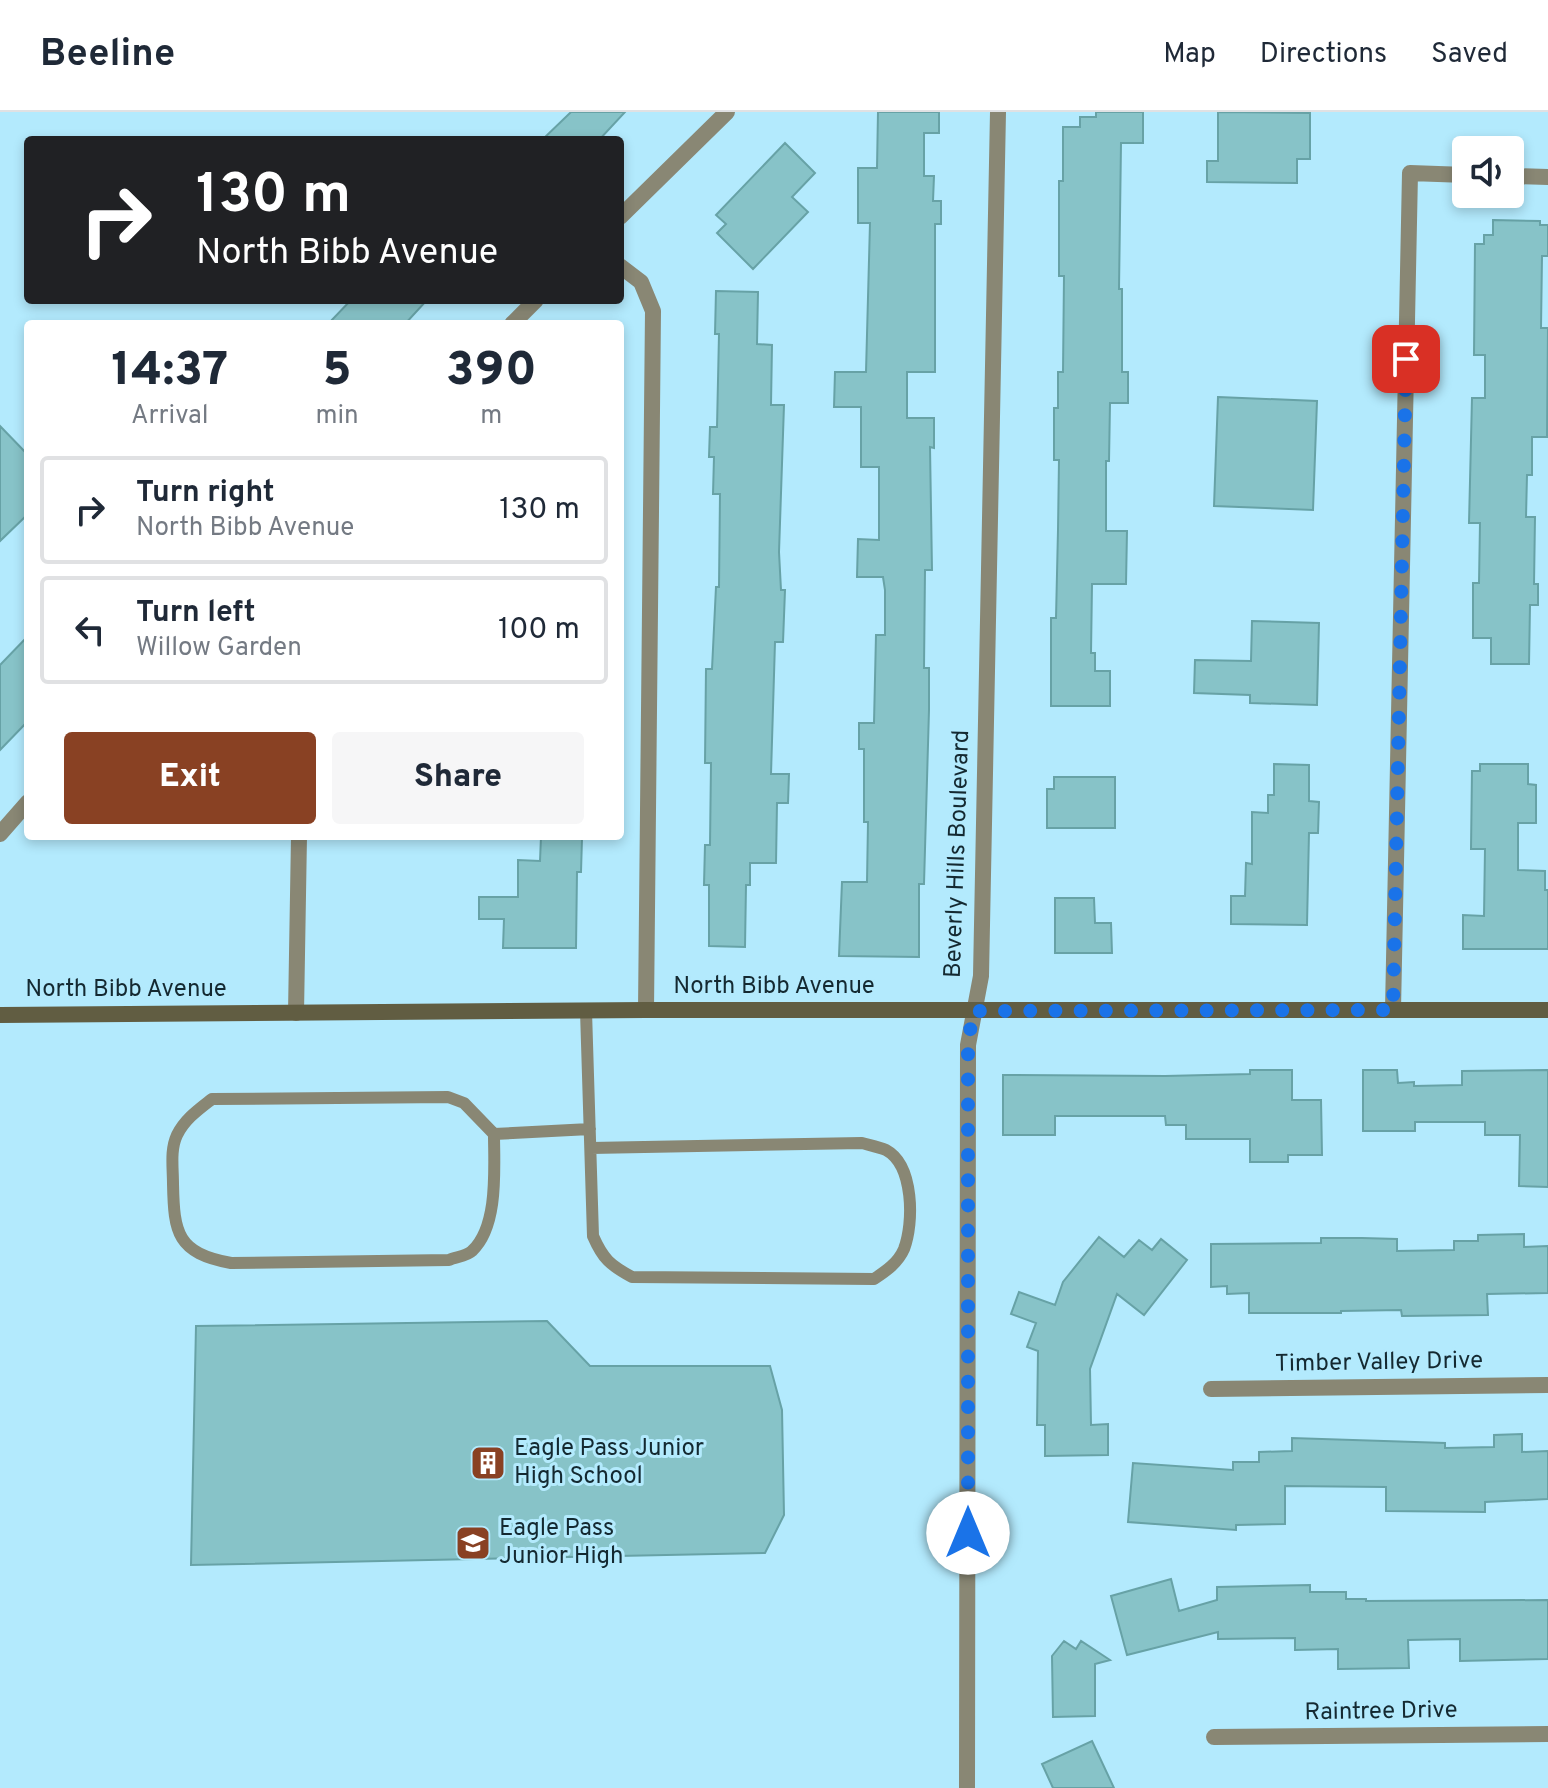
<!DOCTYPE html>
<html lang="en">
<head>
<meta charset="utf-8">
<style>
	:root { --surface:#fff; --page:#f6f6f7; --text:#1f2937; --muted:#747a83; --line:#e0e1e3; --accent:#894123 }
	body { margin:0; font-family:Overpass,sans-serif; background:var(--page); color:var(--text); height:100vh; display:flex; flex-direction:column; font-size:30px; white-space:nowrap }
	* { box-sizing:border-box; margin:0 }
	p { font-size:26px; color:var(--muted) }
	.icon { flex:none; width:44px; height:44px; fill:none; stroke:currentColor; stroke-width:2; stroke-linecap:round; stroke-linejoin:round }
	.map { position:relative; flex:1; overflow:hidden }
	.panel { position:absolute; left:24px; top:208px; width:600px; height:520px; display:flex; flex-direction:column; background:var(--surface); border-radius:8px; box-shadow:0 4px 12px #0003 }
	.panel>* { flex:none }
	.banner { position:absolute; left:24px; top:24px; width:600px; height:168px; border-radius:8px; box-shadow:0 4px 12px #0003; background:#202124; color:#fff; overflow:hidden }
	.fabs { position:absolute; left:1452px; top:24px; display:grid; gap:16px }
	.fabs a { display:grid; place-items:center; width:72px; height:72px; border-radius:8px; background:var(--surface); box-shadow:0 4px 12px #0003; font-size:40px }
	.pin { position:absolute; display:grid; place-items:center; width:68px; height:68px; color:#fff; margin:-34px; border-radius:16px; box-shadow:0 4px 12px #0006 }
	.me { position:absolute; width:88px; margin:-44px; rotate:0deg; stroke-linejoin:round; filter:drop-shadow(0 0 6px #0008) }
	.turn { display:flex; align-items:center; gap:28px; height:168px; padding:0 40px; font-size:36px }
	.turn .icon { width:104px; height:104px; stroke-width:2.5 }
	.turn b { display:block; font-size:56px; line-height:68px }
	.eta { display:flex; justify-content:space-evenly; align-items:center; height:136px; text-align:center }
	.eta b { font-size:48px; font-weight:800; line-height:56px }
	.action { display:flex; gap:16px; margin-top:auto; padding:16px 40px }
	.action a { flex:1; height:92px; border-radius:8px; background:var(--accent); color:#fff; font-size:32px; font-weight:800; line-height:92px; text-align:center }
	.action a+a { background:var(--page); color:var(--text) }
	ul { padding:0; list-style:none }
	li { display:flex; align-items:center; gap:24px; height:108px; margin:0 16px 12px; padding:0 24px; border:4px solid var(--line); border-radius:8px }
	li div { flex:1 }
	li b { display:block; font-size:30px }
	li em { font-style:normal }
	header { display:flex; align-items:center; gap:48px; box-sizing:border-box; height:112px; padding:0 40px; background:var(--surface); border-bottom:2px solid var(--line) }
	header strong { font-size:38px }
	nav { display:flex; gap:44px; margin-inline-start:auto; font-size:28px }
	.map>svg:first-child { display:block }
	.building { fill:#87c3c8; stroke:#67a2a6; stroke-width:2 }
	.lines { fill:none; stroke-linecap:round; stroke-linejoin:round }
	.service { stroke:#898774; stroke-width:12 }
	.minor { stroke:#898774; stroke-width:16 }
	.secondary { stroke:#615d42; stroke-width:16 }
	.route { stroke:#1a73e8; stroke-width:14; stroke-dasharray:0 25.2 }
	.labels { text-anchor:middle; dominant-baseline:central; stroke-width:6; stroke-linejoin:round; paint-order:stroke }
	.street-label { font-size:24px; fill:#142931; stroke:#b3eafd }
	.poi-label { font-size:24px; fill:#142931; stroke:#b3eafd; text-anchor:start }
</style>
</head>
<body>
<header>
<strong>Beeline</strong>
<nav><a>Map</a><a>Directions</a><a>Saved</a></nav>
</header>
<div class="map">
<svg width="1548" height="1676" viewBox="0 0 1548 1676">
	<rect width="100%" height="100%" fill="#b3eafd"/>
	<path class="building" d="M 571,0 L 625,0 L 599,28 L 542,28 Z
		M 878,0 L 939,0 L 939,21 L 924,21 L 924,64 L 934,64 L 933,89 L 941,89 L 941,112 L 935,112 L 935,260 L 907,260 L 907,306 L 934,306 L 934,336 L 930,335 L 932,458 L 925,458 L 924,556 L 929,556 L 929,598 L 924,772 L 919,772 L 919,845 L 839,844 L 842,770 L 867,770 L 868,710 L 864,710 L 864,637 L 859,637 L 859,611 L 874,611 L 876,523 L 885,523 L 885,478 L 883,465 L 857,465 L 858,427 L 879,428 L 879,355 L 861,355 L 861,295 L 834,295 L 835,260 L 866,260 L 870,111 L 858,111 L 858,56 L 877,56 Z
		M 1096,0 L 1143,0 L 1143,31 L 1121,31 L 1119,177 L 1122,177 L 1122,260 L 1128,260 L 1128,291 L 1110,291 L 1109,349 L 1106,349 L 1106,419 L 1127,419 L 1126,472 L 1092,472 L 1091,541 L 1095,541 L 1095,559 L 1110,559 L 1110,594 L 1051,594 L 1051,506 L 1056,506 L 1058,418 L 1059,348 L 1054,348 L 1054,296 L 1058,296 L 1058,260 L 1063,260 L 1064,164 L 1059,164 L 1059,69 L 1063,69 L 1063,15 L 1080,15 L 1080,5 L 1096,5 Z
		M 1218,0 L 1310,1 L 1310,47 L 1297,47 L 1297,71 L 1207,70 L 1207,49 L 1218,49 Z
		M 785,31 L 815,61 L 792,85 L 808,100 L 753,157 L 717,121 L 726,112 L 716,103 Z
		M 1493,108 L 1540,109 L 1540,113 L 1548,113 L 1548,144 L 1542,144 L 1541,216 L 1548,216 L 1547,325 L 1532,325 L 1532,363 L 1527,363 L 1526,405 L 1535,405 L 1534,472 L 1538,472 L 1538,493 L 1530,493 L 1529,552 L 1491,552 L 1491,526 L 1473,526 L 1473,471 L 1479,471 L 1480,411 L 1469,411 L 1472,286 L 1485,286 L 1485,243 L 1474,243 L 1475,132 L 1484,132 L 1484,123 L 1493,123 Z
		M 716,179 L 758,180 L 757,232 L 772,233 L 771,293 L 784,293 L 779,440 L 781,478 L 785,478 L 783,530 L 775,530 L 771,662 L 789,662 L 788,691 L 777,691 L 776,751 L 750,751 L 750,773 L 746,773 L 745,835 L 709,834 L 709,773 L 704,773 L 705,733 L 710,733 L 711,651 L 705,651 L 706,557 L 712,557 L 716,475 L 719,475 L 720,382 L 713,382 L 714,345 L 709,345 L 710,315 L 717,315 L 719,222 L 715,222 Z
		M 351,188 L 427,188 L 405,212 L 328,212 Z
		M 1218,285 L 1317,289 L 1313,398 L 1214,394 Z
		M 0,314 L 28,343 L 28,402 L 0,429 Z
		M 1252,509 L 1319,511 L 1317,593 L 1250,591 L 1250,583 L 1194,581 L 1195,548 L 1251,549 Z
		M 28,524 L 28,609 L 0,638 L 0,553 Z
		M 1274,652 L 1309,653 L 1309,689 L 1319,690 L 1318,721 L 1309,721 L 1307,813 L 1231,812 L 1231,784 L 1245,784 L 1246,751 L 1252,752 L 1252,700 L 1268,701 L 1268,683 L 1274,683 Z
		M 1480,652 L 1528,652 L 1528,672 L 1536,673 L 1536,711 L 1518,711 L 1518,758 L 1545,759 L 1545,778 L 1548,778 L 1548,837 L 1463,837 L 1463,803 L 1484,804 L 1485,737 L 1471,737 L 1472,659 L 1480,659 Z
		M 1054,665 L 1115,665 L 1115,716 L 1047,716 L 1047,677 L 1054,677 Z
		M 541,725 L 582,726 L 581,760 L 577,760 L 576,836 L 503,836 L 504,807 L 479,807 L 479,785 L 518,785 L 518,748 L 540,749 Z
		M 1055,786 L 1094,786 L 1095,811 L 1111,811 L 1112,841 L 1055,841 Z
		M 1250,958 L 1292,958 L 1292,988 L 1321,988 L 1322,1043 L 1288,1043 L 1288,1050 L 1250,1050 L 1250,1027 L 1186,1027 L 1186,1013 L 1166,1013 L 1165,1004 L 1055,1004 L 1055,1023 L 1003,1023 L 1003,963 L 1165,964 L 1250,962 Z
		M 1363,958 L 1397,958 L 1398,971 L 1414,970 L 1414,974 L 1462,973 L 1462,959 L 1548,958 L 1548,1075 L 1519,1074 L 1520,1023 L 1485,1023 L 1485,1010 L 1415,1010 L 1415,1019 L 1363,1019 Z
		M 1524,1122 L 1524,1135 L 1548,1134 L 1548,1181 L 1487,1182 L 1488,1203 L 1402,1204 L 1401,1198 L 1341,1199 L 1341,1201 L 1249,1201 L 1249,1181 L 1227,1182 L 1227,1174 L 1211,1175 L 1211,1132 L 1321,1131 L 1321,1126 L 1362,1126 L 1397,1127 L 1397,1139 L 1454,1138 L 1454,1129 L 1478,1129 L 1478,1123 Z
		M 1099,1125 L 1124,1145 L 1139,1128 L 1152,1138 L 1161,1127 L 1187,1148 L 1144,1203 L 1117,1182 L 1090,1257 L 1091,1313 L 1108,1312 L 1108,1343 L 1045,1344 L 1045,1313 L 1037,1313 L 1038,1239 L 1027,1235 L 1036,1211 L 1011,1202 L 1019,1180 L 1055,1193 L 1063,1170 Z
		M 547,1209 L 590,1254 L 770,1254 L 782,1298 L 784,1403 L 765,1441 L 191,1453 L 196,1214 Z
		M 1522,1322 L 1522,1340 L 1548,1339 L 1548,1387 L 1485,1390 L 1485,1400 L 1386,1399 L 1386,1375 L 1285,1374 L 1285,1412 L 1236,1413 L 1236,1418 L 1128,1410 L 1133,1351 L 1233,1358 L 1233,1350 L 1259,1350 L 1259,1340 L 1292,1339 L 1292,1326 L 1445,1331 L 1445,1336 L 1494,1335 L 1494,1323 Z
		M 1171,1467 L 1179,1499 L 1217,1488 L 1217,1475 L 1310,1473 L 1310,1480 L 1346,1480 L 1346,1487 L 1366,1487 L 1366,1489 L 1548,1488 L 1548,1547 L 1460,1549 L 1460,1527 L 1408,1528 L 1409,1556 L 1338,1557 L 1338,1537 L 1295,1538 L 1295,1526 L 1218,1527 L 1218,1520 L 1127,1543 L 1111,1484 Z
		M 1064,1529 L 1076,1537 L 1081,1529 L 1110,1548 L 1095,1552 L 1095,1604 L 1053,1605 L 1052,1544 Z
		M 1092,1629 L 1114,1676 L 1053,1676 L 1042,1652 Z"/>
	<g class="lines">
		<path class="service" d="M 586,899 L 593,1124 C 603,1147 610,1153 632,1165 L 874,1167 C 886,1159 898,1151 904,1137 C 914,1111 914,1053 886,1038 C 879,1035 869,1033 862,1031 L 591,1036
			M 494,1022 C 494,1055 499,1114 472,1139 C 467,1144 456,1145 449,1148 L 231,1151 C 177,1141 174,1121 173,1072 C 173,1055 170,1038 177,1023 C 185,1007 198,998 212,987 L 448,985 L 464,991 L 494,1022 L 590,1017"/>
		<path class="minor" d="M 1510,64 L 1548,65
			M 620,105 L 727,0
			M 620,154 L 641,170 L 653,199 L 646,898
			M 512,212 L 536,188
			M 0,722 L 28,690
			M 1393,898 L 1410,61 L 1466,63
			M 296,901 L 299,724
			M 1211,1277 L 1548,1273
			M 1214,1625 L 1548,1622
			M 967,1676 L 968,933 L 981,864 L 998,0"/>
		<path class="secondary" d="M 0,903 L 646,898 L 1548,898"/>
	</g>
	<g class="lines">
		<path class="route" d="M 968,1421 L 968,933 L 973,899 L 1393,898 L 1406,247"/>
	</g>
	<defs>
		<symbol id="building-square" viewBox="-11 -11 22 22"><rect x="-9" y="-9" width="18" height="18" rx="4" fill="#894123" stroke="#b3eafd"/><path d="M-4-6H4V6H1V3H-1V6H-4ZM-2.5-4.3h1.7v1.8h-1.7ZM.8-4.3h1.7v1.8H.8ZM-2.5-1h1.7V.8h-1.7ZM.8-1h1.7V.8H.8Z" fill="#fff"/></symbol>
		<symbol id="school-square" viewBox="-11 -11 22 22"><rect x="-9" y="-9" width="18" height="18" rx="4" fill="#894123" stroke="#b3eafd"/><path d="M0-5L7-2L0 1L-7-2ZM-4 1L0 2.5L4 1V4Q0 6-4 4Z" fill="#fff"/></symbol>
	</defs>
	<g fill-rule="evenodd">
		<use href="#building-square" x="468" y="1331" width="40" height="40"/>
		<use href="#school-square" x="453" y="1411" width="40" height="40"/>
	</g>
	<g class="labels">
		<g class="street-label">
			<text transform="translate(958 742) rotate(-88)">Beverly Hills Boulevard</text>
			<text x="774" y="875">North Bibb Avenue</text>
			<text x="126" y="878">North Bibb Avenue</text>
			<text transform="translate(1379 1251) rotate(-1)">Timber Valley Drive</text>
			<text transform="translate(1381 1600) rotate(-1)">Raintree Drive</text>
		</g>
		<g class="poi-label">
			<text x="514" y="1337">Eagle Pass Junior<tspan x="514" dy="28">High School</tspan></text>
			<text x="499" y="1417">Eagle Pass<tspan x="499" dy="28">Junior High</tspan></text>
		</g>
	</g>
</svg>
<div class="fabs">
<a><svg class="icon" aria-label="sound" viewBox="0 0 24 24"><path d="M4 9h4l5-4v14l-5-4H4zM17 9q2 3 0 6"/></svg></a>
</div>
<div class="pin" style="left:1406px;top:247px;background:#d93025"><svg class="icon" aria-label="arrive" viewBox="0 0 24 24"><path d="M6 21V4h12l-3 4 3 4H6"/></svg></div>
<svg class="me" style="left:968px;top:1421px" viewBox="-20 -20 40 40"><circle r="19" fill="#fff"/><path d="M0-13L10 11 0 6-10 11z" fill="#1a73e8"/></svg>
<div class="banner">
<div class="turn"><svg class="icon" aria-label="right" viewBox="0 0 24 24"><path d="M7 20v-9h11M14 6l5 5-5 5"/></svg><div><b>130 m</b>North Bibb Avenue</div></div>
</div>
<section class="panel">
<div class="eta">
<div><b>14:37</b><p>Arrival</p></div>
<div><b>5</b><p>min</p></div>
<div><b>390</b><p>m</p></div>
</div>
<ul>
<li><svg class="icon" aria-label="right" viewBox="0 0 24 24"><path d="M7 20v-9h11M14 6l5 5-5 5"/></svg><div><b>Turn right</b><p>North Bibb Avenue</p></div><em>130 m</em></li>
<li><svg class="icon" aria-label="left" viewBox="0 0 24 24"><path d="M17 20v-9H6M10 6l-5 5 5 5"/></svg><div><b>Turn left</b><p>Willow Garden</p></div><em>100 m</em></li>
</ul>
<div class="action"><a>Exit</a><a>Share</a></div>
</section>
</div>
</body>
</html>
